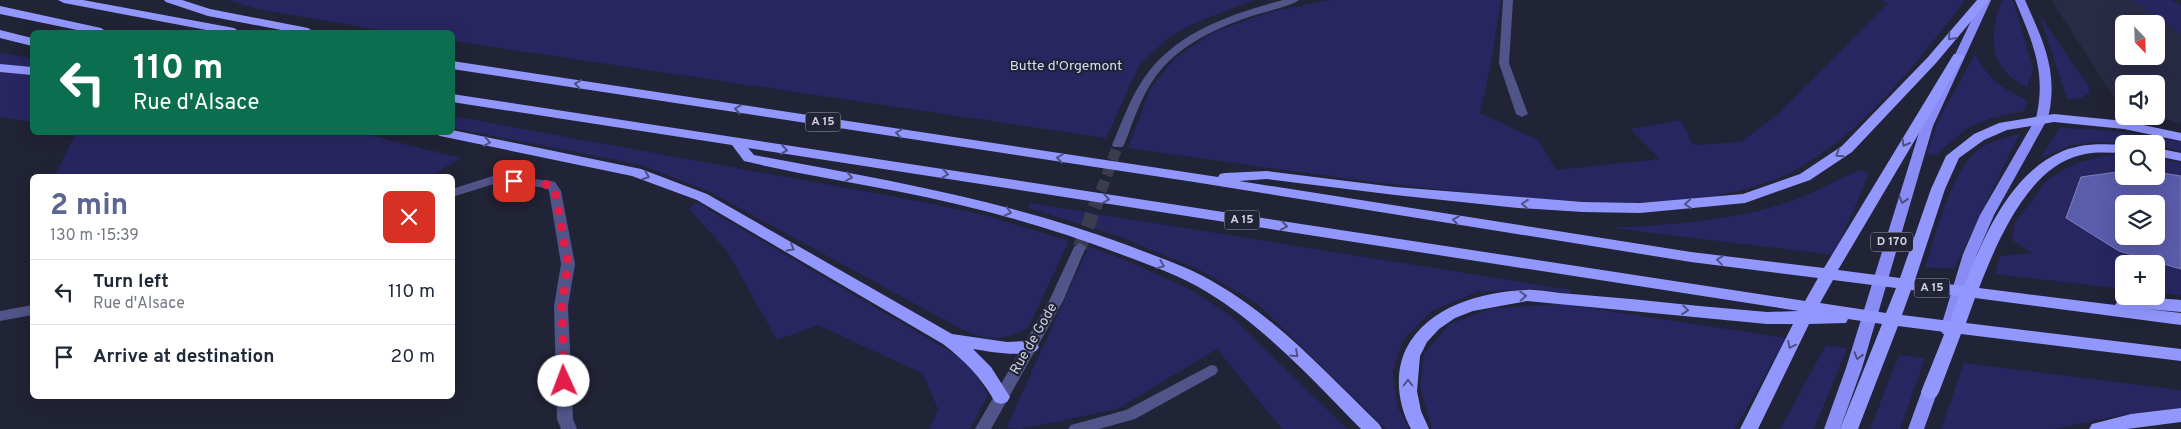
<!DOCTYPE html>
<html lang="en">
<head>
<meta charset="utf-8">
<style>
	:root { --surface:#fff; --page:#f2f2f3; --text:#1f2937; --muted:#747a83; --line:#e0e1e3; --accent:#5d6690 }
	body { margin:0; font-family:Overpass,sans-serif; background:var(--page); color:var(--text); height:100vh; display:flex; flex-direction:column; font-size:19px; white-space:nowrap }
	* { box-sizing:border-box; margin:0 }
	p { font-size:16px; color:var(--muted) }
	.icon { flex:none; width:28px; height:28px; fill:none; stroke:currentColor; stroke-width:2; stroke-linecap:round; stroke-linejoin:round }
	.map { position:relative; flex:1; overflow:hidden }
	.sheet { position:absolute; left:30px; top:174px; width:425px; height:225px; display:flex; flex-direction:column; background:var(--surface); border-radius:8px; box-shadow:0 5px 20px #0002 }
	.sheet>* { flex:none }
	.banner { position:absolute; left:30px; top:30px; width:425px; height:105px; border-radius:8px; box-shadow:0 5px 20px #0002; background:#0b6e4f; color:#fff; overflow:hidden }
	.needle { width:32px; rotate:157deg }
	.tools { position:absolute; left:2115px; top:15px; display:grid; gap:10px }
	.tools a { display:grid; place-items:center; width:50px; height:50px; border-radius:8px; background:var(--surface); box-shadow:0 5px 20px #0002; font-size:25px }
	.pin { position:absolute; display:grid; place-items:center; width:42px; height:42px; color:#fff; margin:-21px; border-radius:10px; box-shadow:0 2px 8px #0006 }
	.me { position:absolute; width:55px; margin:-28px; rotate:358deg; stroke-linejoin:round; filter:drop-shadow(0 0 4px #0008) }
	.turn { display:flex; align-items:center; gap:18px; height:105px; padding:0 20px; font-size:22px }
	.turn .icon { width:65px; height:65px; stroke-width:2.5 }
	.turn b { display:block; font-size:35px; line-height:42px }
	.round { display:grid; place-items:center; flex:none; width:52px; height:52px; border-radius:8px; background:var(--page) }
	.headline { display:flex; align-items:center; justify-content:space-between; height:85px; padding:0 20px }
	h1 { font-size:30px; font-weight:700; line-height:38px; color:var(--accent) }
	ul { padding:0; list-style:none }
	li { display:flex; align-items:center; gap:15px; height:65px; padding:0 20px; border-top:1px solid var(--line) }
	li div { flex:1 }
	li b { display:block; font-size:19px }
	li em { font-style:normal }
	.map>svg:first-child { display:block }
	.built { fill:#292b45; fill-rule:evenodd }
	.green { fill:#282660; fill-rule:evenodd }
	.water { fill:#5a5cac; stroke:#7d7fbb; fill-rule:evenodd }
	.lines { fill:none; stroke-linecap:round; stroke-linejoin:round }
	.minor-tunnel-far1 { stroke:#3b3d4f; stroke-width:11; stroke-dasharray:11 5.5; stroke-linecap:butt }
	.minor-tunnel { stroke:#3b3d4f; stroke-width:14; stroke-dasharray:14 7; stroke-linecap:butt }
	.minor { fill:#515488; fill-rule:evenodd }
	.trunk { fill:#888cf4; fill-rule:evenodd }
	.motorway { fill:#9297fd; fill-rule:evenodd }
	.oneway { stroke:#4e5186 }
	.oneway2 { stroke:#4a4d82 }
	.route { stroke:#e11d48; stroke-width:9; stroke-dasharray:0 16.2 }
	.labels { text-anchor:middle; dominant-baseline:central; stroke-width:4.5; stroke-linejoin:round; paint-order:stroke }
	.shield { fill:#212336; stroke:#9c9dac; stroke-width:1 }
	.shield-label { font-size:12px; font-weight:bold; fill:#d0d1de }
	.park-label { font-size:14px; fill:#daddf3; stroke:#212336 }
	.street-label { font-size:14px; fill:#d0d1de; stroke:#212336 }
</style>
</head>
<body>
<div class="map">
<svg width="2181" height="429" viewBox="0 0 2181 429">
	<rect width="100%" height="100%" fill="#212336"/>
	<path class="built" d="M 2051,0 L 2133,0 L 2181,34 L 2181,124 L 2156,115 L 2156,84 L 2124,84 L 2124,103 L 2117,101 ZM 2124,24 L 2156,24 L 2156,56 L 2124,56 Z"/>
	<path class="green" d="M 228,0 L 1254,0 L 1197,22 L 1169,37 L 1140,64 L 1106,138 L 453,41 L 452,32 L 393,32 L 261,10 Z
		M 1330,0 L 1501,0 L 1491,63 L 1480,113 L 1538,140 L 1556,170 L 1660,159 L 1630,129 L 1681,120 L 1693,145 L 1741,142 L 1778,114 L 1888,3 L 1880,0 L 1965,0 C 1919,60 1861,136 1793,171 C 1707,216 1570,202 1475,193 C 1359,182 1244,164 1128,148 L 1150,89 L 1175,58 L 1214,32 L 1270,12 Z
		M 2002,0 L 2013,0 L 2033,69 L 2027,88 C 2020,83 2011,78 2005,71 C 1987,51 1994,22 2002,0 Z
		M 2133,0 L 2172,0 L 2181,6 L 2181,34 Z
		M 2040,16 L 2089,87 L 2089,93 L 2081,98 L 2067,99 Z
		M 0,52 L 32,59 L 32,122 L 0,117 Z
		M 1975,54 C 1990,81 2000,87 2027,100 L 2024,111 L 1991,118 L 1966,129 L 1936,155 L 1927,154 L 1937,123 Z
		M 452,116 L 929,203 L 984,215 L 1069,241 L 1028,328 C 998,341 994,342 963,330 L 710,192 L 642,165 L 453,128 Z
		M 2060,128 C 2101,129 2140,133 2181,142 L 2181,151 L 2156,145 L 2156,144 L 2093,142 L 2070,146 L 2040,158 Z
		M 76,133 L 361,133 L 460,158 L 432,176 L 55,176 Z
		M 2020,133 L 1954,269 L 1925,267 C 1936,235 1952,167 1980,148 C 1991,141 2008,138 2020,133 Z
		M 2107,155 L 2124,155 L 2124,176 L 2156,176 L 2156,158 L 2181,163 L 2181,295 L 2156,293 L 2156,264 L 2124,264 L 2124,289 L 1995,274 L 2000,256 L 2032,253 L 2012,240 L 2015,223 L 2048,179 L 2074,164 ZM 2124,204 L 2156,204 L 2156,236 L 2124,236 Z
		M 1859,170 L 1869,174 L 1834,255 L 1613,228 C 1675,224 1738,221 1797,199 C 1818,191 1839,179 1859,170 Z
		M 696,202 L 968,362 L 988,395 L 970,429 L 930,429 L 938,409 L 923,374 L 818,325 L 777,340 L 727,251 L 689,209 Z
		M 1029,203 L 1571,290 L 1571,294 L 1537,289 L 1477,292 L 1431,311 L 1402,341 L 1393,372 L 1397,406 L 1409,429 L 1386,429 L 1259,305 L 1204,272 L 1121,237 L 1029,208 Z
		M 1089,246 L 1130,262 L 1193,291 L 1232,317 L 1347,429 L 1282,429 L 1217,349 L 1117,409 L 1021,429 L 1006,428 Z
		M 1562,304 L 1786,338 L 1735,429 L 1432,429 L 1420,387 L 1424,353 L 1450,324 L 1489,309 Z
		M 1826,345 L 1847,348 L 1814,429 L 1780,429 Z
		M 1899,355 L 1925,358 L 1900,429 L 1870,429 Z
		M 1964,363 L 2181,390 L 2181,408 L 2122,415 L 2054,429 L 1941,429 Z"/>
	<path class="water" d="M 2124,171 L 2124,176 L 2156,176 L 2156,172 L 2181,176 L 2181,269 L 2119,251 L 2066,218 L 2081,177 ZM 2124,204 L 2156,204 L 2156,236 L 2124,236 Z"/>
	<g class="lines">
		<path class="minor-tunnel-far1" d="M 1101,191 L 1118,145"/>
		<path class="minor-tunnel" d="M 1080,247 L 1101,190"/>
		<path class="minor" d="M 1283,0 L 1299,0 C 1292,6 1260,13 1249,17 C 1214,29 1178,46 1156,76 C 1141,96 1133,122 1124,145 L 1122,147 L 1114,147 L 1112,145 C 1123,120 1132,92 1150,70 C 1182,30 1235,13 1283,0 Z
			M 1503,0 L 1513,0 L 1509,63 L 1528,114 L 1522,117 L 1516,114 L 1499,63 Z
			M 496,175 L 551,181 L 555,182 L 561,191 L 575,264 L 568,306 L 573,419 L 577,429 L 561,429 L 557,419 L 554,306 L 561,264 L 549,191 L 547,188 L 497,183 L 452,197 L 452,189 Z
			M 1080,243 L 1086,247 L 1063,301 L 991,429 L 975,429 L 1049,301 L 1074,247 Z
			M 32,305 L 32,315 L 0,321 L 0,311 Z
			M 1211,365 L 1216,366 L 1218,370 L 1216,374 L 1135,419 L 1099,429 L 1068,429 L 1071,425 L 1126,410 Z"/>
		<path class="trunk" d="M 1981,0 L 1991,0 L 1933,126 L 1862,368 L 1840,429 L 1824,429 L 1846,368 L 1921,126 Z
			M 2015,0 L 2025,0 C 2043,41 2059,72 2048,118 L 1994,215 L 1977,254 L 1956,330 L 1953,334 L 1948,335 L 1943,334 L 1940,330 L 1963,254 L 1980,215 L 2036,118 C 2047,72 2032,41 2015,0 Z
			M 1933,376 L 1939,378 L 1941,382 L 1924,429 L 1908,429 L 1925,382 L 1927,378 Z"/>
		<path class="motorway" d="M 58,0 L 83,0 L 234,28 L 240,32 L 217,32 L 64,3 Z
			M 164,0 L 182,0 L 210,9 L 308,28 L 314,32 L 292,32 L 208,16 L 166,2 Z
			M 1977,0 L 1989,0 L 1936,63 L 1852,152 L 1810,180 L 1745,203 L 1640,213 L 1583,212 L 1518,208 L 1395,195 L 1267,179 L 1239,181 L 1691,252 L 1824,268 L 1952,57 L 1954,54 L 1962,54 L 1964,57 L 1838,270 L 1900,278 L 1931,189 L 1946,156 L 1974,134 L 1999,123 L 2054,114 L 2124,121 L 2181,133 L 2181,141 L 2124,129 L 2054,122 L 2007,130 L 1984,140 L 1959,158 L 1945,189 L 1915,280 L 1964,286 C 1984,236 2010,173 2063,151 C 2083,143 2104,144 2124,145 L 2124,153 C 2110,153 2095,151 2081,155 C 2028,167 1997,242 1979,288 L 2115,305 L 2117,302 C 2138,296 2159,298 2181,300 L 2181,312 L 2146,309 L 2181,313 L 2181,325 L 1975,298 L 1966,323 L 2181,349 L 2181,361 L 1961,334 L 1939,392 L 1936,397 L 1930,399 L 1924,397 L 1921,392 L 1945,332 L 1898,326 L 1858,429 L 1840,429 L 1882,324 L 1848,319 L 1846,323 L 1809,324 L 1758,429 L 1740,429 L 1793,324 L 1767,324 L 1527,301 L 1473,311 L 1455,318 L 1439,329 L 1427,342 L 1420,356 L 1417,391 L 1421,411 L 1429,429 L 1411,429 C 1398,405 1394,374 1406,349 C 1428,306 1481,292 1526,290 C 1537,289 1549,292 1560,293 C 1584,295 1607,297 1631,299 C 1677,304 1722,308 1767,312 L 1799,311 L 748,148 L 754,155 C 880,179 1007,200 1127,245 C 1157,257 1190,267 1217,284 C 1279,320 1328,375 1379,424 L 1382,429 L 1361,429 C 1313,380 1266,328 1207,292 C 1180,275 1149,265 1120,254 C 1047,226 972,206 896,191 C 845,181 794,173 744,161 L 732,145 L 452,102 L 452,94 L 1805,301 L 1818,278 L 1691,262 L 1194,182 L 452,69 L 452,61 L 1218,177 L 1220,174 L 1225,173 L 1267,171 L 1395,187 L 1583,202 L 1640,203 L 1743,194 L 1800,174 L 1842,146 L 1928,57 ZM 1833,280 L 1896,288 L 1886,313 L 1820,303 ZM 1911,290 L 1959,296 L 1950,321 L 1902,315 Z
			M 0,6 L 101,28 L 107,32 L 87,32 L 0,14 Z
			M 0,30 L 32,38 L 32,46 L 0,38 Z
			M 0,64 L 32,67 L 32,75 L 0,72 Z
			M 452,130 L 641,169 L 707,194 L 952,334 L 1007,342 L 1030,341 L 1036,343 L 1039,347 L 1036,351 C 1016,357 993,352 973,349 L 991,367 L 1010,397 L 1007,402 L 1001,404 L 995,402 C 981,377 965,361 943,344 L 697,200 L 632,176 L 440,136 L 433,132 L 452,132 Z
			M 2156,148 L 2181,153 L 2181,161 L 2156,156 Z
			M 2181,408 L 2181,422 L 2127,429 L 2089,429 L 2092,424 L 2131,414 Z"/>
	</g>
	<defs><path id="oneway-chevron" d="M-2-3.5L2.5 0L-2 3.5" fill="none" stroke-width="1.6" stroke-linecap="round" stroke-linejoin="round" transform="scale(1.25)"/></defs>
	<g class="oneway">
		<use href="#oneway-chevron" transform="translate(1951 37) rotate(131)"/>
		<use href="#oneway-chevron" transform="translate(578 84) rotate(-171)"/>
		<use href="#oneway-chevron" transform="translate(738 109) rotate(-171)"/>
		<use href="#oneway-chevron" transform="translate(899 133) rotate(-171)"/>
		<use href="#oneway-chevron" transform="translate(487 142) rotate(11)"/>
		<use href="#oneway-chevron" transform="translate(1905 143) rotate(120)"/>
		<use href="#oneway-chevron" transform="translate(784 150) rotate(9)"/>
		<use href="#oneway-chevron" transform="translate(1839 154) rotate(147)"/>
		<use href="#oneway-chevron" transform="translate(1060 158) rotate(-171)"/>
		<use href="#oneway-chevron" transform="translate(945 174) rotate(9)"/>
		<use href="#oneway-chevron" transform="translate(646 176) rotate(21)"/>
		<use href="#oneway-chevron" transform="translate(849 177) rotate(11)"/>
		<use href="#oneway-chevron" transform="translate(1106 199) rotate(9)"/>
		<use href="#oneway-chevron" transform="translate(1525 204) rotate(-176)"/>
		<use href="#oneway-chevron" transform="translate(1688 204) rotate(175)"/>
		<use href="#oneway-chevron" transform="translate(1008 212) rotate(14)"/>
		<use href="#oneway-chevron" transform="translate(1456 220) rotate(-171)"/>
		<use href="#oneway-chevron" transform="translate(1284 226) rotate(9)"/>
		<use href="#oneway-chevron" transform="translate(791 248) rotate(30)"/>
		<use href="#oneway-chevron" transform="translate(1720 260) rotate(-173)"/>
		<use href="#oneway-chevron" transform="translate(1161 265) rotate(22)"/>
		<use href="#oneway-chevron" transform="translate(1523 296) rotate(-3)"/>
		<use href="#oneway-chevron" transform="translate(1685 310) rotate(6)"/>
		<use href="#oneway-chevron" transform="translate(1791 345) rotate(116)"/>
		<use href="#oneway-chevron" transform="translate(1295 354) rotate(43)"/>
		<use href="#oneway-chevron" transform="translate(1408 383) rotate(-90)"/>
	</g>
	<g class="oneway2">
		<use href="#oneway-chevron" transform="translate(1903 200) rotate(107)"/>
		<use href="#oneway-chevron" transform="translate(1858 356) rotate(107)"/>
	</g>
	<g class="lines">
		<path class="route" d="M 514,181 L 551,185 L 555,191 L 568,264 L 562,306 L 564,381"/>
	</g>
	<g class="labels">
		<g class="shield">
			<rect x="805.5" y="112.5" width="35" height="19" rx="4"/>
			<rect x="1224.5" y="210.5" width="35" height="19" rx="4"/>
			<rect x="1871" y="232.5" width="42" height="19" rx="4"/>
			<rect x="1914.5" y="278.5" width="35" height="19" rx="4"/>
		</g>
		<g class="shield-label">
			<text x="823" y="122">A 15</text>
			<text x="1242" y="220">A 15</text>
			<text x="1892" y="242">D 170</text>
			<text x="1932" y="288">A 15</text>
		</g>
		<g class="park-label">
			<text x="1066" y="66">Butte d'Orgemont</text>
		</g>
		<g class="street-label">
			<text transform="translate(1034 339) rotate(-60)">Rue de Gode</text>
		</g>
	</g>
</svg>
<div class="tools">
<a><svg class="needle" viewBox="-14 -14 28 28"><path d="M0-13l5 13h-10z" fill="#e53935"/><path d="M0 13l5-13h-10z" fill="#747a83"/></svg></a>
<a><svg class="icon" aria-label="sound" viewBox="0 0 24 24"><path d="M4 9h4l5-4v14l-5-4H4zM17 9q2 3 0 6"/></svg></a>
<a><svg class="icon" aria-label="search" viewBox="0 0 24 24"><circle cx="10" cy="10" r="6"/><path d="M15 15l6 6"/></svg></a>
<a><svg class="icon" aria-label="layers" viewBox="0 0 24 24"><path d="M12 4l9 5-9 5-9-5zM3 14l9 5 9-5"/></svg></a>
<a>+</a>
</div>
<div class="pin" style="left:514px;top:181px;background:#d93025"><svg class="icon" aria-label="arrive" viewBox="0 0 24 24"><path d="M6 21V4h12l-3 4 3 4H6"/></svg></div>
<svg class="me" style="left:564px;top:381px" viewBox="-20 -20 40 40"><circle r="19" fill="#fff"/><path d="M0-13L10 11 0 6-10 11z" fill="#e11d48"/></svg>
<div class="banner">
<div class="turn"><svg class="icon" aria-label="left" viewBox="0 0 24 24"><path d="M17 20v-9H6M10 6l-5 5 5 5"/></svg><div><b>110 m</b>Rue d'Alsace</div></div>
</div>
<section class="sheet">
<div class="headline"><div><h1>2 min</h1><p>130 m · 15:39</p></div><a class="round" style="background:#d93025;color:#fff"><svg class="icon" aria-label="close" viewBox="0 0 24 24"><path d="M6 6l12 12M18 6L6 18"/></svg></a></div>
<ul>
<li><svg class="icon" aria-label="left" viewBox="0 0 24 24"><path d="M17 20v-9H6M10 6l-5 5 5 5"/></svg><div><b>Turn left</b><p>Rue d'Alsace</p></div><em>110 m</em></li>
<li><svg class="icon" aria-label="arrive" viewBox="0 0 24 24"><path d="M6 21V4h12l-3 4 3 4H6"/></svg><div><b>Arrive at destination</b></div><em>20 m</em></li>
</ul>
</section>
</div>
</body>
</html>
